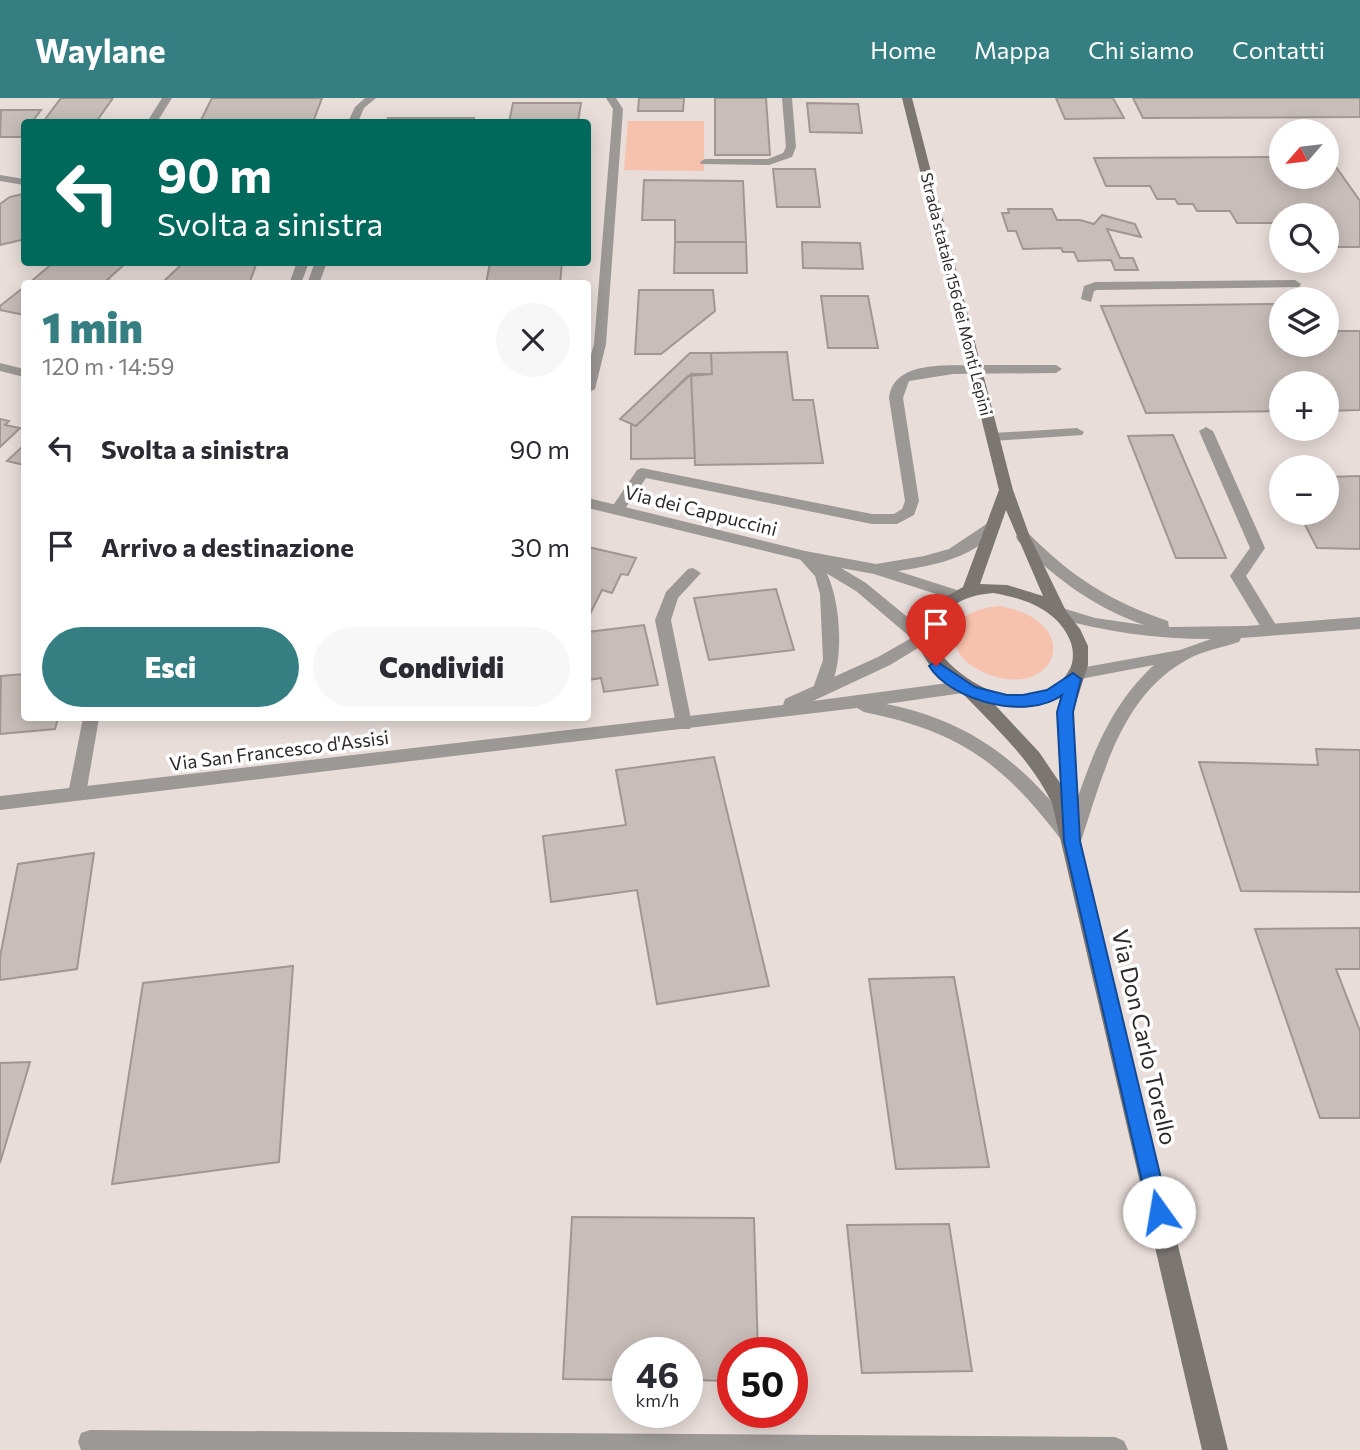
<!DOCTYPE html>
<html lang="it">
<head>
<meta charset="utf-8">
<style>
	:root { --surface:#fff; --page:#f7f7f7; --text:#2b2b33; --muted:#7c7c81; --accent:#357e82 }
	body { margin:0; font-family:Commissioner,sans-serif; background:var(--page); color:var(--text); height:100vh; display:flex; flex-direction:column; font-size:26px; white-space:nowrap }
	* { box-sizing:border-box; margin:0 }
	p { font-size:23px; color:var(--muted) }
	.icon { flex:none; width:38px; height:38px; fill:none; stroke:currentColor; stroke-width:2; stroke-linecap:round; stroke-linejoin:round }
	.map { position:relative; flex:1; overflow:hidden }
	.sheet { position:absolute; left:21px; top:182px; width:570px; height:441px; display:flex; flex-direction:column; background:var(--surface); border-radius:7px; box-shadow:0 4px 18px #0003 }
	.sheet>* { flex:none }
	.guide { position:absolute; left:21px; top:21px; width:570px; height:147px; border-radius:7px; box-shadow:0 4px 18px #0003; background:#00695c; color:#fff; overflow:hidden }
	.needle { width:46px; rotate:242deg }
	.controls { position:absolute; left:1269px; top:21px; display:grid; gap:14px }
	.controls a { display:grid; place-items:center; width:70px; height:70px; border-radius:50%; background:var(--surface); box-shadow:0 4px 18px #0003; font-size:35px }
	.speed { position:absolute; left:612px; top:1239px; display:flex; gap:14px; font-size:35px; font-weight:700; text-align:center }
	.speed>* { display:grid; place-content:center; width:91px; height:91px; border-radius:50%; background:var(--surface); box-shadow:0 4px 18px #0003; line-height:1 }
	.speed small { font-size:18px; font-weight:400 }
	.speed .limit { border:10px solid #d22; background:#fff; color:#111 }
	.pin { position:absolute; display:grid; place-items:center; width:60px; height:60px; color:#fff; margin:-72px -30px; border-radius:50% 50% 50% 0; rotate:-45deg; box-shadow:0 0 7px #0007 }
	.pin .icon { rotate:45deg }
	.me { position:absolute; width:77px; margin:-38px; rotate:347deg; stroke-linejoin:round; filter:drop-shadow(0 0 5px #0008) }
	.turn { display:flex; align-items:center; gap:24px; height:147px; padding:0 21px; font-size:32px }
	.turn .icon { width:91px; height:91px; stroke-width:2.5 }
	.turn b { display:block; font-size:49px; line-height:60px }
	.round { display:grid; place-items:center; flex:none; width:74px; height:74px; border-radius:37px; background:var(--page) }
	.overview { display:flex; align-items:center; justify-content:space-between; height:119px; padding:0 21px }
	h1 { font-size:42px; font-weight:800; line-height:52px; color:var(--accent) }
	.action { display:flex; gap:14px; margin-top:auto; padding:14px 21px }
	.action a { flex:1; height:80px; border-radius:42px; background:var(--accent); color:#fff; font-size:28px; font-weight:800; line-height:80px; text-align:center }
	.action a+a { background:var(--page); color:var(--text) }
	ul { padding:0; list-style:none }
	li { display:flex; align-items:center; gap:21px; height:98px; padding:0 21px }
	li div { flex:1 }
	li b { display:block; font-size:26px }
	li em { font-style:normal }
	header { display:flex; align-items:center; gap:42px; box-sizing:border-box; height:98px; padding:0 35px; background:var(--accent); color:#fff }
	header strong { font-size:33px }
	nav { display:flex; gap:38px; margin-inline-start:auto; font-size:24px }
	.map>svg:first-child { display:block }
	.green { fill:#f6c1ad }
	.building { fill:#c7bdb9; stroke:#a09793; stroke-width:2 }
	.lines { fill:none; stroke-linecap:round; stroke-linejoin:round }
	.service { fill:#9c9896; fill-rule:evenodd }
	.minor { fill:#9c9896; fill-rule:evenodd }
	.tertiary { fill:#9c9896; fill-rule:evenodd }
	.secondary { fill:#7c7673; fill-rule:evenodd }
	.route { fill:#1a73e8; stroke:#114b97; stroke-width:2 }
	.labels { text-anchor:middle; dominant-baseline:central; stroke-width:7; stroke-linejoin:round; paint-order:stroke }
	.far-street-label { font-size:16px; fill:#2e2a29; stroke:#fff }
	.street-label { font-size:19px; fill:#2e2a29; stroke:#fff }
	.near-street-label { font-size:23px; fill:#2e2a29; stroke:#fff }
</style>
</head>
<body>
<header>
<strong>Waylane</strong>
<nav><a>Home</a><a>Mappa</a><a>Chi siamo</a><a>Contatti</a></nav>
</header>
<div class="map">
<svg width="1360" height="1352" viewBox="0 0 1360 1352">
	<rect width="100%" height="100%" fill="#e8ddd9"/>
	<path class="green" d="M 628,23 L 704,23 L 704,73 L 624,72 Z
		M 1000,508 C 1086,524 1057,601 990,577 C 980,573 970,568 963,560 C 936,527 971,510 1000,508 Z"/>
	<path class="building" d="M 61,0 L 113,0 L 96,24 L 43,24 Z
		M 212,0 L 322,0 L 313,24 L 200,24 Z
		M 639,0 L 684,0 L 683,13 L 638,13 Z
		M 715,0 L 766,0 L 770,57 L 715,57 Z
		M 1056,0 L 1113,0 L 1124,20 L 1065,21 Z
		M 1133,0 L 1360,0 L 1360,19 L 1143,20 Z
		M 513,5 L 581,5 L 578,24 L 509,24 Z
		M 807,5 L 858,6 L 862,35 L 810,34 Z
		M 1,12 L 41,12 L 32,24 L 24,24 L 24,35 L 21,39 L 0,39 Z
		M 388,20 L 474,20 L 473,24 L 386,24 Z
		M 1281,59 L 1281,79 L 1326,79 L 1326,59 L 1329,59 L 1360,103 L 1360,149 L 1326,149 L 1326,117 L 1281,117 L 1280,136 L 1273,125 L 1237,125 L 1230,113 L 1197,113 L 1193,106 L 1178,106 L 1175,101 L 1157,101 L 1150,88 L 1106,88 L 1094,60 Z
		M 773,71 L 815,71 L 820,109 L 777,109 Z
		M 644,82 L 743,83 L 746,144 L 675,144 L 675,122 L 642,122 Z
		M 23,96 L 24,139 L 21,142 L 0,147 L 0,106 L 10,99 Z
		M 1008,111 L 1052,111 L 1057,122 L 1080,122 L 1094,126 L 1102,117 L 1135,126 L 1141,139 L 1107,131 L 1120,160 L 1133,160 L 1138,172 L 1115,172 L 1111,162 L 1078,163 L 1074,154 L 1063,154 L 1061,150 L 1023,151 L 1016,133 L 1008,133 L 1002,115 L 1009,115 Z
		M 675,144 L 746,144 L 747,175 L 674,175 Z
		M 802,144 L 860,145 L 863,171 L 803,170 Z
		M 54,164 L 127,164 L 107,182 L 124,186 L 28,186 Z
		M 184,164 L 257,164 L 249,186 L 161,186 Z
		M 490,164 L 562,164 L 560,186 L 486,186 Z
		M 24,189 L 24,217 L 0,212 L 0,208 Z
		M 639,192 L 713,192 L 715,213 L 661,256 L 635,256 Z
		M 821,198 L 868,198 L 878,250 L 828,250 Z
		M 1281,206 L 1281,247 L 1326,247 L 1326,220 L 1334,233 L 1360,233 L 1360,312 L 1326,313 L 1326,285 L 1281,285 L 1281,313 L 1146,315 L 1101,208 Z
		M 787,254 L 793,302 L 813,302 L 823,365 L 695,367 L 691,276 L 712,276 L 711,255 Z
		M 690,255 L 711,255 L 712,276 L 688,278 L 636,328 L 620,321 Z
		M 691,276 L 695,360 L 631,361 L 631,326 L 636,328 Z
		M 0,321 L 9,323 L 5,327 L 20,330 L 0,349 Z
		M 1173,337 L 1226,460 L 1176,460 L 1128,338 Z
		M 24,347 L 24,367 L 7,363 Z
		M 1360,378 L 1360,451 L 1317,450 L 1299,415 L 1326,415 L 1326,379 Z
		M 588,449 L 636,460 L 628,477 L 621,476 L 612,495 L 602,492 L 589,518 Z
		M 776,491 L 794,552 L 709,562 L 694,500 Z
		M 644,527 L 658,587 L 604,594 L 601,580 L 588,582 L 588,534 Z
		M 24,576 L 24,620 L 58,620 L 55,631 L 0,636 L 1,578 Z
		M 1316,651 L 1360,652 L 1360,794 L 1241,793 L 1199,664 L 1318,667 Z
		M 714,659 L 769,888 L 657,906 L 637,792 L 551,804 L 543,738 L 626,727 L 616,672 Z
		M 94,755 L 77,871 L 0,882 L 0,859 L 18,766 Z
		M 1360,830 L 1360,871 L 1336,871 L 1360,933 L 1360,1020 L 1320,1020 L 1255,831 Z
		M 293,868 L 279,1064 L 112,1086 L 143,885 Z
		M 954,879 L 989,1069 L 896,1071 L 869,881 Z
		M 30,964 L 0,1065 L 0,965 Z
		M 572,1119 L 754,1120 L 758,1255 L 733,1255 L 733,1283 L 688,1282 L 688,1255 L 628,1255 L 628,1282 L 563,1281 Z
		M 949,1126 L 972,1273 L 862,1275 L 847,1127 Z"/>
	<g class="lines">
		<path class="service" d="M 782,0 L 792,0 L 796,49 L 792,59 L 769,67 L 701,66 L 700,64 L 705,61 L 768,61 L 783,55 L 786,49 Z
			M 1295,182 L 1301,186 L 1299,189 L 1097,192 L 1094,193 L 1091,204 L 1081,201 L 1084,188 L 1095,184 Z
			M 977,267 L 1056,267 L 1062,271 L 1056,275 L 953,276 L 909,283 L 903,300 L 919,403 L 914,417 L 897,426 L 872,426 L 646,380 L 622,415 L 612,415 L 610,412 L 637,372 L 642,370 L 872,416 L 894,416 L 902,411 L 905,403 L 889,300 C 893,262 948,268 977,267 Z
			M 1206,329 L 1213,333 L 1265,450 L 1246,478 L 1279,532 L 1277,536 L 1265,536 L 1230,478 L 1250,450 L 1199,333 Z
			M 1077,330 L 1084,334 L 1082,337 L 993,343 L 986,339 L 993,335 Z
			M 994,421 L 999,423 L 1001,426 C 974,465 919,470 876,476 L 868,471 L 876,466 L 924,458 L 949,451 Z
			M 805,453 C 846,465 849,590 820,599 L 812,593 L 823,562 L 820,496 L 815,478 L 797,458 Z
			M 693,470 L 701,475 L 678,500 L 671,522 L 692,626 L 690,631 L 678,631 L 676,626 L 655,522 L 666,494 L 688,471 Z"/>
		<path class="minor" d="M 162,0 L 172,0 L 157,24 L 147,24 Z
			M 365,0 L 376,0 L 364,10 L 358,24 L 348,24 L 355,9 Z
			M 606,0 L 616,0 L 623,11 L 606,246 L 595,291 L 588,295 L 588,267 L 594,246 L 613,11 Z
			M 0,77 L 24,81 L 24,87 L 0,83 Z
			M 297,164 L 309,164 L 301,186 L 289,186 Z
			M 315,164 L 327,164 L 319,186 L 307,186 Z
			M 0,265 L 24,271 L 24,279 L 0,273 Z
			M 588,400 L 805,453 L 876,466 L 960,493 L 963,497 L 955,502 L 874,476 L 841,470 L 866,485 L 928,536 L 930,540 L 922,546 L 916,544 L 856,493 L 816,469 L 814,465 L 588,410 Z
			M 83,620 L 99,620 L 86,696 L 83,701 L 71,701 L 68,696 Z
			M 90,1332 L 1115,1339 L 1124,1343 L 1128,1352 L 81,1352 L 78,1344 L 81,1335 Z"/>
		<path class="tertiary" d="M 1023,434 L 1028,435 C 1072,479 1109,503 1168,523 L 1169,529 L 1246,528 L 1360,519 L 1360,531 L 1241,540 L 1239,544 C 1224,549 1207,552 1192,559 C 1122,594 1104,674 1081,743 L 1078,748 L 1072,751 L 1066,748 C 1006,668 963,634 864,614 L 857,610 L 0,712 L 0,698 L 783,607 L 785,601 L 878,559 L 922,534 L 930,540 L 928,544 L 890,567 L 813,603 L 963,583 L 969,585 L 971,589 L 969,593 L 963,595 L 886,606 C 967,622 1019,661 1069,725 C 1089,666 1107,610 1154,567 L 1075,582 L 1069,580 L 1067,576 L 1069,572 L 1180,552 L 1211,541 C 1156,541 1105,534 1053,519 L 1051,515 L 1059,509 L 1095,520 L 1144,527 C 1093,509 1055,480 1018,443 L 1016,439 L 1018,435 Z"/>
		<path class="secondary" d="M 902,0 L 912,0 L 1013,392 L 1030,439 L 1066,513 L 1080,531 L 1088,548 L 1088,567 L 1073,614 L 1079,712 L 1073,718 L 1228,1352 L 1202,1352 L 1052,705 C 1031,662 996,630 963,596 C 957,590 948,586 941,580 C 929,569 922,555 914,540 L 935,505 L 963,489 L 999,392 ZM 1006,412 L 1043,498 L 1007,487 L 980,486 ZM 993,495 C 1024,500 1059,512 1071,545 C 1074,554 1074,567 1067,576 C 1030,627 953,584 930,540 C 942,509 961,498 993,495 ZM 1060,600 L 1057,614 L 1060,685 L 1039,654 L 995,607 C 1018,612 1038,610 1060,600 Z"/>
	</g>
	<path class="route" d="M 936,563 L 975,589 L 1007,597 L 1023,597 L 1047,592 L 1073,575 L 1081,581 L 1073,614 L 1080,743 L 1169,1114 L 1166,1121 L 1159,1124 L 1152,1121 L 1149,1114 L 1064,743 L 1057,614 L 1062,597 C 1027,623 951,603 929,568 Z"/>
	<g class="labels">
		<g class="far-street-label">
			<text transform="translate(957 196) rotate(76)">Strada statale 156 dei Monti Lepini</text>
		</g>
		<g class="street-label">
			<text transform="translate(701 412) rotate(14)">Via dei Cappuccini</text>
			<text transform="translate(279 652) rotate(-7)">Via San Francesco d'Assisi</text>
		</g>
		<g class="near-street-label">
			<text transform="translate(1145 939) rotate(77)">Via Don Carlo Torello</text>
		</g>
	</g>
</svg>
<div class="controls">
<a><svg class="needle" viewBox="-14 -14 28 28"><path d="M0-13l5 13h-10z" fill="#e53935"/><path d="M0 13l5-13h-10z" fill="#7c7c81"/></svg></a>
<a><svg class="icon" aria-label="search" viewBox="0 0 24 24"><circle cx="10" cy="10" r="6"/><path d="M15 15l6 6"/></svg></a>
<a><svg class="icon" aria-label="layers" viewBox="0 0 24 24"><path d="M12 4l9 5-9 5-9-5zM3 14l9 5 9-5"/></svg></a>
<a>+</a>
<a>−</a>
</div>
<div class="speed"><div>46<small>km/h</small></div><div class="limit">50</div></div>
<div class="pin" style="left:936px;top:568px;background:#d93025"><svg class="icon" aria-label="arrive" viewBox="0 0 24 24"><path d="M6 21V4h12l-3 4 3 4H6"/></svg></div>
<svg class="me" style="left:1159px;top:1114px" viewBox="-20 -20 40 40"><circle r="19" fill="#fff"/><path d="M0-13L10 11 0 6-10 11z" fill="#1a73e8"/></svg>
<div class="guide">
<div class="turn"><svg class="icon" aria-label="left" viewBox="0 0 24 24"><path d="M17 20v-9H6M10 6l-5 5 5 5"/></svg><div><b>90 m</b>Svolta a sinistra</div></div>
</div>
<section class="sheet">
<div class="overview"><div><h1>1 min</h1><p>120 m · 14:59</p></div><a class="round"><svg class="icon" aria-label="close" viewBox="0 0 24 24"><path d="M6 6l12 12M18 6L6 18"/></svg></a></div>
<ul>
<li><svg class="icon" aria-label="left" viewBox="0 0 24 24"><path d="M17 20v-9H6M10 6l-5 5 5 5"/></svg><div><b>Svolta a sinistra</b></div><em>90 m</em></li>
<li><svg class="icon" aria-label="arrive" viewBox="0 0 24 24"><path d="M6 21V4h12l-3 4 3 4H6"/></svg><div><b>Arrivo a destinazione</b></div><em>30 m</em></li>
</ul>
<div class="action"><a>Esci</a><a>Condividi</a></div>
</section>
</div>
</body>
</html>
